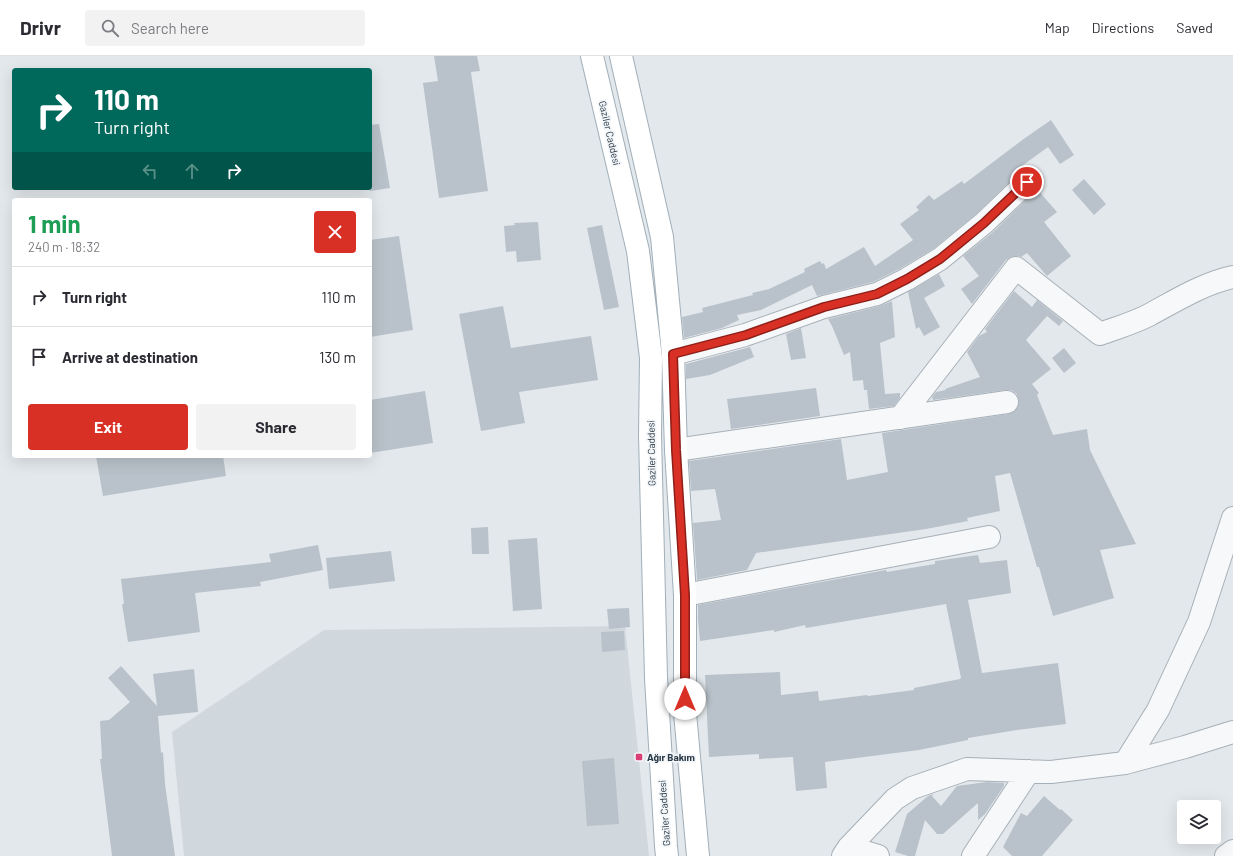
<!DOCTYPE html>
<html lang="en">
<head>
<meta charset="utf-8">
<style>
	:root { --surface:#fff; --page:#f2f2f3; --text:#2b2b33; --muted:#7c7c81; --line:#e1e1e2; --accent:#d93025 }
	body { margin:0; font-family:Barlow,sans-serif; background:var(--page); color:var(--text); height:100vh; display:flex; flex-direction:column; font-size:15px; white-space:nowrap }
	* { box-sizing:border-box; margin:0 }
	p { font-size:13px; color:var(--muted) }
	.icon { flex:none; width:22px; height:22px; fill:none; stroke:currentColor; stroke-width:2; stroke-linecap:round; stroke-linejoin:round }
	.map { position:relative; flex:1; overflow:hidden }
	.drawer { position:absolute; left:12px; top:142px; width:360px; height:260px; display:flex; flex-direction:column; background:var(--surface); border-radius:4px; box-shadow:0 4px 16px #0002 }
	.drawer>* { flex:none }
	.guide { position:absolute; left:12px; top:12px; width:360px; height:122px; border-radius:4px; box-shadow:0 4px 16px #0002; background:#00695c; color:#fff; overflow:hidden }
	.buttons { position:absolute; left:1177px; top:744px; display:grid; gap:8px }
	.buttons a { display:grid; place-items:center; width:44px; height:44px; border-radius:4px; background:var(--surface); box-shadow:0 4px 16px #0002; font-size:20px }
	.pin { position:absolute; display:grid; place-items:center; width:34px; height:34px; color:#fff; margin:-17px; border:2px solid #fff; border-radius:50%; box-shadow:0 1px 4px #0007 }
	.me { position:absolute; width:44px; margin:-22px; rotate:0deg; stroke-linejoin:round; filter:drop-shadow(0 0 3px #0008) }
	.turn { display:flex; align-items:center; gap:14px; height:84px; padding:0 16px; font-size:18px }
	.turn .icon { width:52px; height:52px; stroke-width:2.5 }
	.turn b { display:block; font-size:28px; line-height:34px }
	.lanes { display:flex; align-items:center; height:38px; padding:0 16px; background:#0003; justify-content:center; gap:20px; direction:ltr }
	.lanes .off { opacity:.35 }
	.round { display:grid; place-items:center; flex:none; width:42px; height:42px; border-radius:4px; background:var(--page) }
	.summary { display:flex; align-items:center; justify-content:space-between; height:68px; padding:0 16px }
	h1 { font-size:24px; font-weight:700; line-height:30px; color:#1e9e55 }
	.cta { display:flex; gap:8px; margin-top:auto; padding:8px 16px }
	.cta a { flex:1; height:46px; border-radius:4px; background:var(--accent); color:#fff; font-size:16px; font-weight:700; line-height:46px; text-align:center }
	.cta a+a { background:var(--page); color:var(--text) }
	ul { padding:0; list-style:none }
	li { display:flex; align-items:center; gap:12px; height:60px; padding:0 16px; border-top:1px solid var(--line) }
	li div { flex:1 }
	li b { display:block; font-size:15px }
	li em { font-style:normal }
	header { display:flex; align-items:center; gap:24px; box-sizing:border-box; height:56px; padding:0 20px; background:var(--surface); border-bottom:1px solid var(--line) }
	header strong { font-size:19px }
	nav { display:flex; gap:22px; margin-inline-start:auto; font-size:14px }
	.search { width:280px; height:36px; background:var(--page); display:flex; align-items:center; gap:10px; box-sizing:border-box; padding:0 14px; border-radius:4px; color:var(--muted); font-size:15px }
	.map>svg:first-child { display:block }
	.built { fill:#d0d8de }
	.building { fill:#b9c2ca }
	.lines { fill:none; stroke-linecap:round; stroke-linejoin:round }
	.minor-casing { stroke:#a7b0b7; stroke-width:24 }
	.primary-casing { stroke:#a1afb9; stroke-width:24 }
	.minor { stroke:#f6f8fa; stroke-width:22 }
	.primary { stroke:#fff; stroke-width:22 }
	.route-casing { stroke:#8d1f18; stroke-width:10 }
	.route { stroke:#d93025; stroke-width:7 }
	.poi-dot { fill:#db3e74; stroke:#f3f6f9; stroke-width:1.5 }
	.labels { text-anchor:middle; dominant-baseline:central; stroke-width:3.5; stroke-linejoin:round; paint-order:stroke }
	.street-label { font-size:10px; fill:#293946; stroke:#f3f6f9 }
	.poi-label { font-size:10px; font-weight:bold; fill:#293946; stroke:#f3f6f9; text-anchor:start }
</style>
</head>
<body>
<header>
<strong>Drivr</strong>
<div class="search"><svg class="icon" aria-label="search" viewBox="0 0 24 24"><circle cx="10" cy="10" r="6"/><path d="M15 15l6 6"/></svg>Search here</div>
<nav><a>Map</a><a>Directions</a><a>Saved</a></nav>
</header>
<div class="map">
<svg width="1233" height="800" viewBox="0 0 1233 800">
	<rect width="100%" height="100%" fill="#e3e8ec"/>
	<path class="built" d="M 625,570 L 649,800 L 184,800 L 172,676 L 324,574 Z"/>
	<path class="building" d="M 434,0 L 477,0 L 480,15 L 471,16 L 488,135 L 439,142 L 423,27 L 438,25 Z
		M 1051,64 L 1074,99 L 1060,108 L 1048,91 L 1019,112 L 1021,115 L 976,158 L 933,193 L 901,212 L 873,226 L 817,240 L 812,229 L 761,254 L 737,259 L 739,264 L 722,272 L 684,282 L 682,261 L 703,256 L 702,252 L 753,239 L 752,237 L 769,233 L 805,216 L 804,213 L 820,205 L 822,208 L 824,207 L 826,213 L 864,191 L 875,210 L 913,184 L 900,168 L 919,154 L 916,151 L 929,139 L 934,144 L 962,125 L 964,128 L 1025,82 Z
		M 379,68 L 390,132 L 370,135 L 370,69 Z
		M 1084,123 L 1106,148 L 1094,159 L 1072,134 Z
		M 1037,133 L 1057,156 L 1044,166 L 1071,200 L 1047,220 L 1027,197 L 1021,201 L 1017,200 L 1011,201 L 1006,204 L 972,248 L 961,233 L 979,220 L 963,200 L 993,176 Z
		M 538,166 L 541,204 L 517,206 L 516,195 L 506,196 L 504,170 L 515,169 L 514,167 Z
		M 602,169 L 619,251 L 604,254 L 587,172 Z
		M 399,180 L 413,274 L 370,281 L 370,184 Z
		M 939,218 L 945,230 L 924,242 L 940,271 L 924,280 L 919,271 L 916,273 L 908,236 Z
		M 1014,235 L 1032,251 L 1037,244 L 1063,265 L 1059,270 L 1047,260 L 1026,284 L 1051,313 L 1032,328 L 1039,337 L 1037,339 L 1053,379 L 1087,373 L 1090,394 L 1136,488 L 1100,494 L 1114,542 L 1053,560 L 1039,511 L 1037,511 L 1010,417 L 995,420 L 1000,455 L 967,462 L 968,465 L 926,473 L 756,497 L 747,514 L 697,524 L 693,467 L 721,464 L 715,433 L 691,435 L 689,405 L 841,383 L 847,424 L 888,416 L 882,377 L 1009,358 L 1014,356 L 1018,351 L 1019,345 L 1017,338 L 1011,334 L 1005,334 L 933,344 L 932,341 L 936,336 L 946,334 L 945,333 L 980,321 L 967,296 L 979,280 L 987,276 L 985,273 Z
		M 892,245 L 895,281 L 880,287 L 885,338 L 900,337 L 900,342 L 894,350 L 869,353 L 867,334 L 864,334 L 863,324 L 853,325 L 850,296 L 844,299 L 832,270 L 828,263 L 880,250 Z
		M 503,250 L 511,292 L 591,280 L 598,324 L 519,336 L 525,367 L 481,375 L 459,258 Z
		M 801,272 L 806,302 L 791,304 L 786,278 Z
		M 750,291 L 754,301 L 710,319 L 686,323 L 686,308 Z
		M 1064,292 L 1076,307 L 1064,317 L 1052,302 Z
		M 816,332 L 820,360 L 731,373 L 727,343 Z
		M 425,335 L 433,387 L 370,397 L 370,344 Z
		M 96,400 L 223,400 L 226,420 L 103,440 Z
		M 488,471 L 489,498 L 472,498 L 471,472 Z
		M 537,482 L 542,553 L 513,555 L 508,484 Z
		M 318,489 L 323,514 L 260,526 L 261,530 L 195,537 L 200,576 L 128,586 L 122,548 L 124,548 L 121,523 L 271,506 L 269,498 Z
		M 391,495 L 395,525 L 329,533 L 326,502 Z
		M 978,499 L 980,507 L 1007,504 L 1011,537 L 968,544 L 982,617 L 1058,607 L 1066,668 L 1017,674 L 968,682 L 968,684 L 919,694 L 825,706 L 827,732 L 796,735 L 793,701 L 759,703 L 759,698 L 709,701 L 705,619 L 780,616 L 781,639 L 818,635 L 819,645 L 867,639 L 868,640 L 914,634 L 914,632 L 960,623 L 961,622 L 946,548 L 806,572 L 805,569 L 774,576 L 774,574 L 700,585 L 698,564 L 698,549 L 886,514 L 887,516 L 935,508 L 935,505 Z
		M 629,552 L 630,571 L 609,573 L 607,553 Z
		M 624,575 L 625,594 L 602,596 L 601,576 Z
		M 121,610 L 157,650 L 153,618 L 194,613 L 198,656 L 158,660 L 161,697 L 163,696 L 165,728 L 175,800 L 112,800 L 100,703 L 102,703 L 100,665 L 109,664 L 130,646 L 108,622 Z
		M 614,702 L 619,768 L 587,770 L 582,705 Z
		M 987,726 L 1004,727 L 1004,730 L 985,758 L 978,764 L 978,747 L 943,778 L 937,778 L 925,764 L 915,800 L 908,800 L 895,796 L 907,758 L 928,740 L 933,738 L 932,740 L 941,750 L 957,730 Z
		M 1044,740 L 1060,754 L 1061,753 L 1073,764 L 1042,800 L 1012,800 L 1003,791 L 1021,757 L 1027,760 Z"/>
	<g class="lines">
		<defs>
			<path id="minor" d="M 673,298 L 745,279 L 824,251 L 877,238 L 907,223 L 940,203 L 984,167 L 1027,126
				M 900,362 L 1016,212 L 1100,278 C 1116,272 1134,267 1149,259 C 1177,244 1202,228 1233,221
				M 676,394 L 1007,346
				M 685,539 L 989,481
				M 1125,707 L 1158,654 L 1199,566 L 1233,462
				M 849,791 L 878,800
				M 843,800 L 849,791 L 895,743 L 912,732 L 967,713 L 1051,716 L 1125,707 L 1185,691 L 1233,676
				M 973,800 L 1029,715
				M 1226,800 L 1233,795"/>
			<path id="primary" d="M 592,0 L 638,195 L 651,302 L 650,379 L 656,622 L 666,790 L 667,800
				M 621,0 L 662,181 L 673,298 L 676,394 L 685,539 L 685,657 L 698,800"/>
		</defs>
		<use href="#minor" class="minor-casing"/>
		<use href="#primary" class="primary-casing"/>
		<use href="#minor" class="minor"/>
		<use href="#primary" class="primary"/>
	</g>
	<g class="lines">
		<defs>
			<path id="route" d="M 685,643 L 685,539 L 676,394 L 673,298 L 746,279 L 824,251 L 877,238 L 907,223 L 940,203 L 984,167 L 1027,126"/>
		</defs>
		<use href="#route" class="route-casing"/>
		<use href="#route" class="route"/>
	</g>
	<rect class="poi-dot" x="635" y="697" width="8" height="8" rx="2"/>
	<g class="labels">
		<g class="street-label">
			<text transform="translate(610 77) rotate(77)">Gaziler Caddesi</text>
			<text transform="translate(651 397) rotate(-91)">Gaziler Caddesi</text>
			<text transform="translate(664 757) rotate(-94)">Gaziler Caddesi</text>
		</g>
		<g class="poi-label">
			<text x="647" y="701">Ağır Bakım</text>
		</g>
	</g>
</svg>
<div class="buttons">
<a><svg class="icon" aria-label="layers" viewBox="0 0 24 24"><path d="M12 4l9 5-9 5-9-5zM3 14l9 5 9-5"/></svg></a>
</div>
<div class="pin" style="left:1027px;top:126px;background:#d93025"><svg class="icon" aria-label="arrive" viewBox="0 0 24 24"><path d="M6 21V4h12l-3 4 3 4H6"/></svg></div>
<svg class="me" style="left:685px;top:643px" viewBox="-20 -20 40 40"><circle r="19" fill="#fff"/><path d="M0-13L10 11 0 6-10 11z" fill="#d93025"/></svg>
<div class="guide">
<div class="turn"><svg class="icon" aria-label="right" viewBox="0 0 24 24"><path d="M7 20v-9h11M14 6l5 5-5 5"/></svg><div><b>110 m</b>Turn right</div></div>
<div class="lanes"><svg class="icon off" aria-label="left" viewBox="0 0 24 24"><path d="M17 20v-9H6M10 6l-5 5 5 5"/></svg><svg class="icon off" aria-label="ahead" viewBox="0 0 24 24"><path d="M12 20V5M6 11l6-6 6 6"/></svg><svg class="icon" aria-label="right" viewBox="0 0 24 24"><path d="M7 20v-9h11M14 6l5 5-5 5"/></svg></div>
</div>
<section class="drawer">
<div class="summary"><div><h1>1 min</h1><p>240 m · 18:32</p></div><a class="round" style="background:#d93025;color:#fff"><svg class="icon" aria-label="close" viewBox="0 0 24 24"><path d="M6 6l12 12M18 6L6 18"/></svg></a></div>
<ul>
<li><svg class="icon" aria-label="right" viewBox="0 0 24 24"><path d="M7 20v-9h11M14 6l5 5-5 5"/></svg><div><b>Turn right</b></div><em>110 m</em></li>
<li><svg class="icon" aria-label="arrive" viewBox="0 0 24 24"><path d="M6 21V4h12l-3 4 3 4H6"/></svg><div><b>Arrive at destination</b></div><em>130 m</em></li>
</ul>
<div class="cta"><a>Exit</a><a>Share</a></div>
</section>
</div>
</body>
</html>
